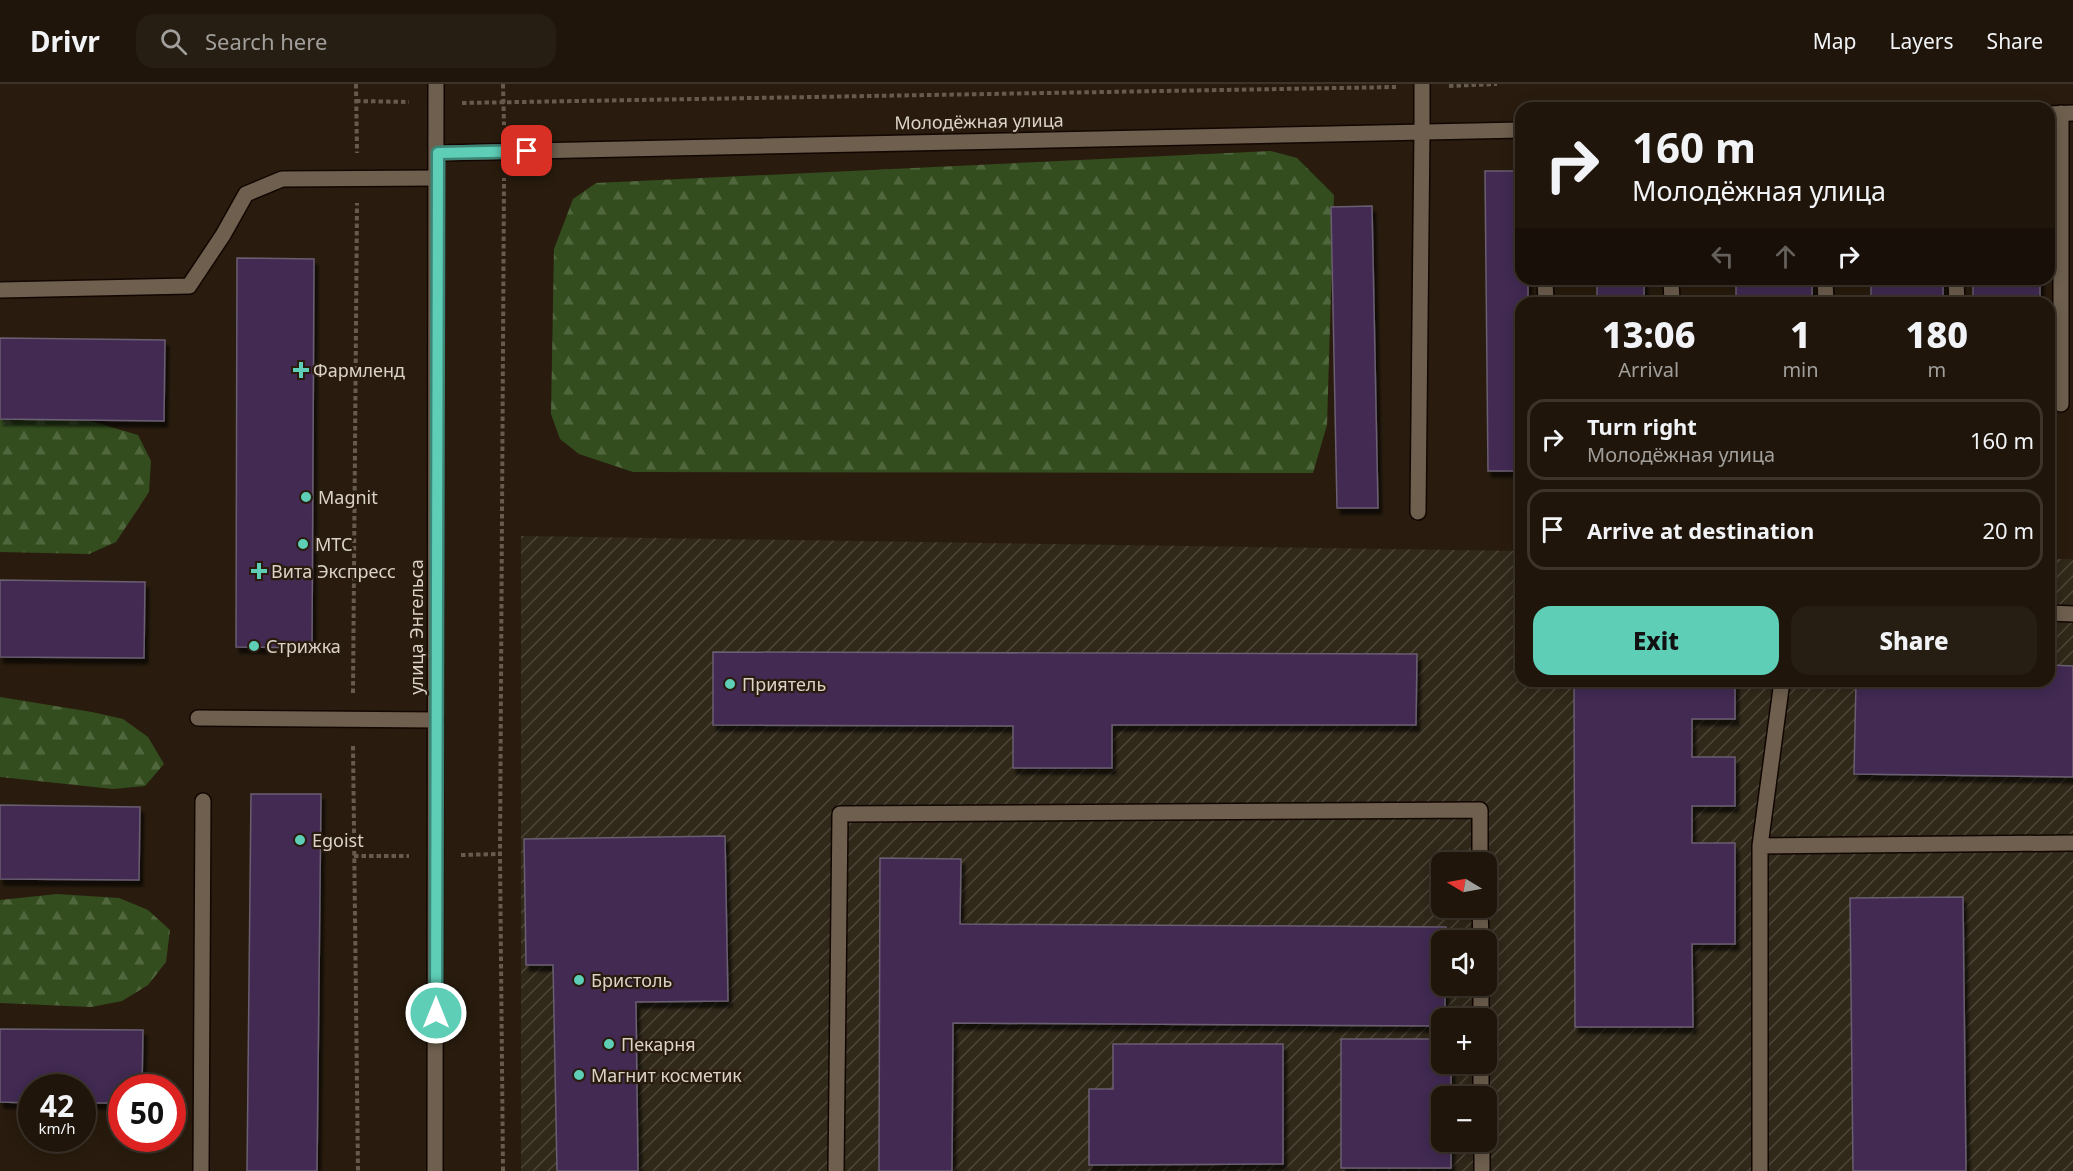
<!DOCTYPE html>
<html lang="en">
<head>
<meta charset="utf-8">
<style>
	:root { --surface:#1f150a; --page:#271e13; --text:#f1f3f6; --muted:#a19f9c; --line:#3c342b; --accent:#5eceb7 }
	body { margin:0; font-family:"Noto Sans",sans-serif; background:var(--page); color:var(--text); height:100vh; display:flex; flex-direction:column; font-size:22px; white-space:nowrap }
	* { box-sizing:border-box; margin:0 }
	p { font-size:20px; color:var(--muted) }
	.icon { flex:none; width:33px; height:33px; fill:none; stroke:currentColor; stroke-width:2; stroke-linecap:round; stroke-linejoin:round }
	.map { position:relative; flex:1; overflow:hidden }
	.drawer { position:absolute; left:1515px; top:213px; width:540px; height:390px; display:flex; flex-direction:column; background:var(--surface); border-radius:18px; box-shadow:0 3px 15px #0003,0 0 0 2px var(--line) }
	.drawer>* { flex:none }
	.top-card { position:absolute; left:1515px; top:18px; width:540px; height:183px; border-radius:18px; box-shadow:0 3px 15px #0003,0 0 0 2px var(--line); background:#1f150a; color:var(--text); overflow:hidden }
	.needle { width:39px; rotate:280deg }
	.buttons { position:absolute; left:1431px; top:768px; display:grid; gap:12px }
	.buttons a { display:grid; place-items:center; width:66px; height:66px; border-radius:12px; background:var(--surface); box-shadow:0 3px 15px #0003,0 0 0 2px var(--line); font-size:30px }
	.speed { position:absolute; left:18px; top:990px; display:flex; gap:12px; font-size:30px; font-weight:700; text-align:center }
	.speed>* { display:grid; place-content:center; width:78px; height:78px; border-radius:50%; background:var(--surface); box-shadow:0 3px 15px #0003,0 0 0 2px var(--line); line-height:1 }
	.speed small { font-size:15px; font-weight:400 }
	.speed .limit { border:9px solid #d22; background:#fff; color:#111 }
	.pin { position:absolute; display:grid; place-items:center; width:51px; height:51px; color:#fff; margin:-26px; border-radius:12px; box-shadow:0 3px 9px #0006 }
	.me { position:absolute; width:66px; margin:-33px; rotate:0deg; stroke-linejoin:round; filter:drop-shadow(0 0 4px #0008) }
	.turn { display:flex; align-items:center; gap:21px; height:126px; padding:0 18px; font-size:27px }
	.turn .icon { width:78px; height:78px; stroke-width:2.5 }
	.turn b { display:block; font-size:42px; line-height:51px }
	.lanes { display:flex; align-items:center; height:57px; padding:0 18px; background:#0003; justify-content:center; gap:30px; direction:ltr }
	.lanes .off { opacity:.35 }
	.eta { display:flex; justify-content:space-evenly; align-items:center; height:102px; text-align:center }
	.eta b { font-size:36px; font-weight:800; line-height:42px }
	.button { display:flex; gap:12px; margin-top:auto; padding:12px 18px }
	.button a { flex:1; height:69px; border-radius:18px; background:var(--accent); color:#111; font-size:24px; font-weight:800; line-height:69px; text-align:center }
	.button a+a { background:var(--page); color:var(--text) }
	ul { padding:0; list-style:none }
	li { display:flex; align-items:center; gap:18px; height:81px; margin:0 12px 9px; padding:0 6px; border:3px solid var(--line); border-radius:18px }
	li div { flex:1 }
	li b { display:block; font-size:22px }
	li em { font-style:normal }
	header { display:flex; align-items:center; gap:36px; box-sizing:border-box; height:84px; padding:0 30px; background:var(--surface); border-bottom:2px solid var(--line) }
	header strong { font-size:28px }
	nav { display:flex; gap:33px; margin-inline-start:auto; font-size:21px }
	.search { width:420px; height:54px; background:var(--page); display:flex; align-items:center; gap:15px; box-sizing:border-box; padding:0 21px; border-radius:18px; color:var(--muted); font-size:22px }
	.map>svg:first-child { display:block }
	.industrial { fill:url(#industrial-furrows); fill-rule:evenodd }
	.forest { fill:url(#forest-firs) }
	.building { fill:#432953; stroke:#695e70; stroke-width:1.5; filter:url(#shadow) }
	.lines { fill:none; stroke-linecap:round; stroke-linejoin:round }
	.lane-casing { stroke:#110600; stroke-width:18 }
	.street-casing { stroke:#110600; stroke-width:18 }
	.secondary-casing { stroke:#110600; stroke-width:18 }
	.path { stroke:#675b4e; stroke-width:4; stroke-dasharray:4.5 3; stroke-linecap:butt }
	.lane { stroke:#6e5f4e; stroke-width:15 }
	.street { stroke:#6e5f4e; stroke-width:15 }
	.secondary { stroke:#6e5f4e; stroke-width:15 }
	.route-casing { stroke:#3d8677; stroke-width:15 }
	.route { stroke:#5eceb7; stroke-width:10 }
	.poi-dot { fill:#5eceb7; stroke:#291c0e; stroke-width:2 }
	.labels { text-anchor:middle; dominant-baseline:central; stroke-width:4.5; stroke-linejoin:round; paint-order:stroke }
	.street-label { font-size:18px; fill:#dbd2c8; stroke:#291c0e }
	.poi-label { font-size:18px; fill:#dbd2c8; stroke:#291c0e; text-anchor:start }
</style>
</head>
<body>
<header>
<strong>Drivr</strong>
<div class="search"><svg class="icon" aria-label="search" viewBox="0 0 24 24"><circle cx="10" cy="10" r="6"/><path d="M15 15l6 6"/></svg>Search here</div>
<nav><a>Map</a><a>Layers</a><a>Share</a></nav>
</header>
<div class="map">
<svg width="2073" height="1087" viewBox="0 0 2073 1087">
	<defs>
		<pattern id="industrial-furrows" width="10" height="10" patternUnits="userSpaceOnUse" patternTransform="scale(1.5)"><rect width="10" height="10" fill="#302819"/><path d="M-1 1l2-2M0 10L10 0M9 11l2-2" fill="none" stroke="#4d4639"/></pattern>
		<pattern id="forest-firs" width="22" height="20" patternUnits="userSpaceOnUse" patternTransform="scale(1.5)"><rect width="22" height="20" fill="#334d1e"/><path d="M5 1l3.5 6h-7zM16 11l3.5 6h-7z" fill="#50663d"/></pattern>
		<filter id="shadow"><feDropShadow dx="3.5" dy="6" stdDeviation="1.5" flood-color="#0009"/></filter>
	</defs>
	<rect width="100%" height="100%" fill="#291c0e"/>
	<path class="industrial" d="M 521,452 L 1521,467 L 1521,597 L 2049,597 L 2049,475 L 2073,475 L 2073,1087 L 521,1087 ZM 1442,778 L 1486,778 L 1486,824 L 1442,824 ZM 1442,856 L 1486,856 L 1486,902 L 1442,902 ZM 1442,934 L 1486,934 L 1486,980 L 1442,980 ZM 1442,1012 L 1486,1012 L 1486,1058 L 1442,1058 Z"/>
	<path class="forest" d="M 1271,67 L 1297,74 L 1334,111 L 1327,341 L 1313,389 L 633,388 L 579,370 L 560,355 L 551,330 L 554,165 L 573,115 L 596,99 Z
		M 0,332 L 77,333 L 138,351 L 151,377 L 149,408 L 116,458 L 89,470 L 0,468 Z
		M 0,613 L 92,628 L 123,635 L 148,653 L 164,680 L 145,702 L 113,705 L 0,693 Z
		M 57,810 L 119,814 L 148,826 L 170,846 L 166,878 L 148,901 L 122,917 L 91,923 L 0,919 L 0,816 Z"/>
	<path class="building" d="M 1485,87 L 1521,87 L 1521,195 L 1528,195 L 1528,219 L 1521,219 L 1521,387 L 1488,387 Z
		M 1372,122 L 1378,424 L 1337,424 L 1331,123 Z
		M 237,174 L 314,175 L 312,564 L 236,563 Z
		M 1597,195 L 1644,195 L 1644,219 L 1597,219 Z
		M 1736,195 L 1812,195 L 1812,219 L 1736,219 Z
		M 1871,195 L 1943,195 L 1943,219 L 1871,219 Z
		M 1973,195 L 2040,195 L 2040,219 L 1973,219 Z
		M 0,254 L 165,256 L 164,337 L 0,335 Z
		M 0,496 L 145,498 L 144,574 L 0,573 Z
		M 713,568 L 1417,570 L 1416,641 L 1112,641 L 1112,684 L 1013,684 L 1013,642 L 713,641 Z
		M 2049,581 L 2073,582 L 2073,693 L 1854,690 L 1856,597 L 2049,597 Z
		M 1574,597 L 1735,597 L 1735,635 L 1692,635 L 1692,673 L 1735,673 L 1735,722 L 1692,722 L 1692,759 L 1735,759 L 1735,860 L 1692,860 L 1693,943 L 1575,943 Z
		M 251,710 L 321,710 L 317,1087 L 247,1087 Z
		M 0,721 L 140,723 L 139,796 L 0,795 Z
		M 725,752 L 728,917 L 636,918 L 638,1087 L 557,1087 L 553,881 L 526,881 L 524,755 Z
		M 880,774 L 961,775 L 960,840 L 1446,843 L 1446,856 L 1442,856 L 1442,902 L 1445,902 L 1445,934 L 1442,934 L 1442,942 L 953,939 L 952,1087 L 879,1087 Z
		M 1963,813 L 1966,1087 L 1853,1087 L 1850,814 Z
		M 0,945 L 143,946 L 142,1004 L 122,1004 L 122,1019 L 82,1019 L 82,1004 L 32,1004 L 32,1019 L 0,1018 Z
		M 1341,955 L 1442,955 L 1442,980 L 1451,980 L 1451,1012 L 1442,1012 L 1442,1058 L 1451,1058 L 1451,1084 L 1341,1084 Z
		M 1113,960 L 1283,960 L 1283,1080 L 1089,1081 L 1089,1005 L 1113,1005 Z"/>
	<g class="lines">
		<defs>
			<path id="lane" d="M 1545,195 L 1546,219
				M 1671,195 L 1672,219
				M 1825,195 L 1826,219
				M 1956,195 L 1957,219
				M 0,206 L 189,202 L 223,151 L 246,110 L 282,95 L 436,94
				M 2061,320 L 2061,29
				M 1418,428 L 1422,47
				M 2049,529 L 2073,530
				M 198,634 L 436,636
				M 1760,762 L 2073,759
				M 1480,824 L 1481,856
				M 1481,902 L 1481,934
				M 1481,980 L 1481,1012
				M 1482,1058 L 1482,1087
				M 201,1087 L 203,717
				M 836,1087 L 840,730 L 1480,726 L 1480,778
				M 1760,1087 L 1760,762 L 1782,597"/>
			<path id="street" d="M 1422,0 L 1422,47"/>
			<path id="secondary" d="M 2049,30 L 2073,29
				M 438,69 L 1521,46
				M 435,1087 L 436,0"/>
		</defs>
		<use href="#lane" class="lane-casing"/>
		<use href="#street" class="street-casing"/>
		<use href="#secondary" class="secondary-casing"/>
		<path class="path" d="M 356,0 L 357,69
			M 503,0 L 504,41
			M 1449,2 L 1497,0
			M 356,17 L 409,18
			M 462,19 L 1396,3
			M 353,609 L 357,119
			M 353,662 L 358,1087
			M 461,771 L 500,770
			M 354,772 L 409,772
			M 503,1087 L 500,770 L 504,94"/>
		<use href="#lane" class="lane"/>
		<use href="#street" class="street"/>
		<use href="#secondary" class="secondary"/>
	</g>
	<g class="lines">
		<defs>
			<path id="route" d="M 436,929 L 438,69 L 527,67"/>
		</defs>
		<use href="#route" class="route-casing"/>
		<use href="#route" class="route"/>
	</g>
	<g class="poi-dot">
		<path d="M298 277h6v6h6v6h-6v6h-6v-6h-6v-6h6z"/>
		<circle cx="306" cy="413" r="6"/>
		<circle cx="303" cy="460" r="6"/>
		<path d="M256 478h6v6h6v6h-6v6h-6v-6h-6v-6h6z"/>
		<circle cx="254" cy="562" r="6"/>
		<circle cx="730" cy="600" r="6"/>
		<circle cx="300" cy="756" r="6"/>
		<circle cx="579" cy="896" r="6"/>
		<circle cx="609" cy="960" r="6"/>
		<circle cx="579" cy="991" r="6"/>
	</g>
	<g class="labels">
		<g class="street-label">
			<text transform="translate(979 37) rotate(-1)">Молодёжная улица</text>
			<text transform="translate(416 543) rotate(-90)">улица Энгельса</text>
		</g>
		<g class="poi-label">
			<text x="313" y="286">Фармленд</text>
			<text x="318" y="413">Magnit</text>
			<text x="315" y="460">МТС</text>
			<text x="271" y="487">Вита Экспресс</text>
			<text x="266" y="562">Стрижка</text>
			<text x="742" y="600">Приятель</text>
			<text x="312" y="756">Egoist</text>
			<text x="591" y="896">Бристоль</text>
			<text x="621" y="960">Пекарня</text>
			<text x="591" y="991">Магнит косметик</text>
		</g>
	</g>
</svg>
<div class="buttons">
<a><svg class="needle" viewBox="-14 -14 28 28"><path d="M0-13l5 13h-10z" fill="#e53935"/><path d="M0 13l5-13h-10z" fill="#a19f9c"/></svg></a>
<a><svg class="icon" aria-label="sound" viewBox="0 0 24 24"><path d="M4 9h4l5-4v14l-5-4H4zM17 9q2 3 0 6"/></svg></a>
<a>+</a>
<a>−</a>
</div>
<div class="speed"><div>42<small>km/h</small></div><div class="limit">50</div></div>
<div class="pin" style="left:527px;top:67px;background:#d93025"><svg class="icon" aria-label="arrive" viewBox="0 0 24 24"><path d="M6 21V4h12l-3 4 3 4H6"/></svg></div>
<svg class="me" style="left:436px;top:929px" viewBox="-20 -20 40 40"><circle r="17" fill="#5eceb7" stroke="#fff" stroke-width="3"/><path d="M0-11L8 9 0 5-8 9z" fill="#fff"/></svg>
<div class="top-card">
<div class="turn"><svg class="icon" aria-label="right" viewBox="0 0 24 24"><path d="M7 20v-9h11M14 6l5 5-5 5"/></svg><div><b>160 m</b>Молодёжная улица</div></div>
<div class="lanes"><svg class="icon off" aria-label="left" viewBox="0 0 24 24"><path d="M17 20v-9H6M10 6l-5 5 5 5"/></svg><svg class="icon off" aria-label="ahead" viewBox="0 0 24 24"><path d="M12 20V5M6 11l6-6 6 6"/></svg><svg class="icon" aria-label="right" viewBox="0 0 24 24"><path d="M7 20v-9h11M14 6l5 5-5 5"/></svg></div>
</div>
<section class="drawer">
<div class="eta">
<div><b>13:06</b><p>Arrival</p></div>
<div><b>1</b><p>min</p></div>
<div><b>180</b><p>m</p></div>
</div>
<ul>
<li><svg class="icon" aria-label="right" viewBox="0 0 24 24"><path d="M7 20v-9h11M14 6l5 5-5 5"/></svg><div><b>Turn right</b><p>Молодёжная улица</p></div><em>160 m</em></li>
<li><svg class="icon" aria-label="arrive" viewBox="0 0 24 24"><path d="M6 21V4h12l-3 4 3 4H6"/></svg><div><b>Arrive at destination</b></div><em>20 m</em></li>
</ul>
<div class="button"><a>Exit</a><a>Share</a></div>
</section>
</div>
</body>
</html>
